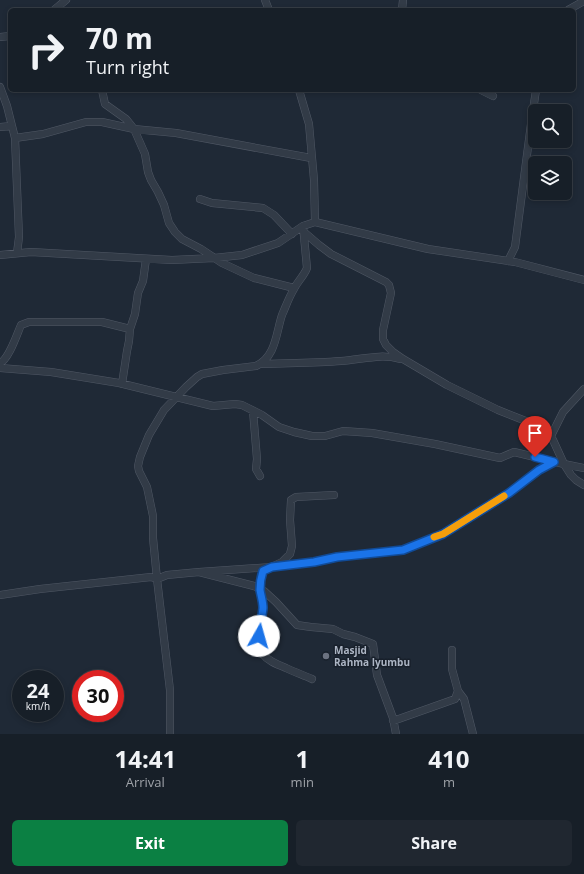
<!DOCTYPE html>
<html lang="en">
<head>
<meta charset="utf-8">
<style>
	:root { --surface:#171f28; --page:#202730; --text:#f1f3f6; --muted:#9ea2a8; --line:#363d45; --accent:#0b8043 }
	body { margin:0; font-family:"Open Sans",sans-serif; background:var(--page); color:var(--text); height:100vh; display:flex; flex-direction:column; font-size:15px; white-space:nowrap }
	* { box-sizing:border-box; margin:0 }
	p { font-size:13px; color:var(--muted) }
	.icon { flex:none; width:22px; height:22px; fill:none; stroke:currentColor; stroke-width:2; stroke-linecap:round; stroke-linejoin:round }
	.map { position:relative; height:734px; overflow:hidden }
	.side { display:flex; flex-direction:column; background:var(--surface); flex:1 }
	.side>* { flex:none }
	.top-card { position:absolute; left:8px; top:8px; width:568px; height:84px; border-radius:6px; box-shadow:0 2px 6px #0003,0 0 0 1px var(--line); background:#171f28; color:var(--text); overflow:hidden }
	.buttons { position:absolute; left:528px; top:104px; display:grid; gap:8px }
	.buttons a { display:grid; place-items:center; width:44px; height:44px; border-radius:6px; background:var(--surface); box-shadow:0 2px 6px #0003,0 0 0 1px var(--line); font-size:20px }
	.speed { position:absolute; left:12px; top:670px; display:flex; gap:8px; font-size:20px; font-weight:700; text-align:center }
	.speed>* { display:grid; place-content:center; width:52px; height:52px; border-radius:50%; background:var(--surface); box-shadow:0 2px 6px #0003,0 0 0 1px var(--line); line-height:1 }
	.speed small { font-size:10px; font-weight:400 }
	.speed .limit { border:6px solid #d22; background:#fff; color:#111 }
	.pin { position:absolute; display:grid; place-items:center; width:34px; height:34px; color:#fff; margin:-41px -17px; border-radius:50% 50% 50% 0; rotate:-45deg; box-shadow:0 0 4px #0007 }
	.pin .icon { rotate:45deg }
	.me { position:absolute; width:44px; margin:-22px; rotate:7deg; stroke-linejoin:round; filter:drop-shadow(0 0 3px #0008) }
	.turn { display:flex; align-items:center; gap:14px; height:84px; padding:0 12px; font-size:18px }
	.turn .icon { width:52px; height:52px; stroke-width:2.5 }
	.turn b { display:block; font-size:28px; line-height:34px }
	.eta { display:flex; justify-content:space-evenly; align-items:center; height:68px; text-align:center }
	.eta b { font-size:24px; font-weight:700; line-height:28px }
	.primary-button { display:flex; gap:8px; margin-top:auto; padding:8px 12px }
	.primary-button a { flex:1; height:46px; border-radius:6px; background:var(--accent); color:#fff; font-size:16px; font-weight:700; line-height:46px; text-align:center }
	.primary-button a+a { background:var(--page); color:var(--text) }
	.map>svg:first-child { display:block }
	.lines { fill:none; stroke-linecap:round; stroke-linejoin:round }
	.minor-casing { stroke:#505865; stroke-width:8 }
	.minor { stroke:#323b47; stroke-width:7 }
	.route-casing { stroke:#114b97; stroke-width:10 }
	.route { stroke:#1a73e8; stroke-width:7 }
	.slow { stroke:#f59e0b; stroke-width:7 }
	.worship-dot { fill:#6b7280; stroke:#18202b; stroke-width:1.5 }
	.labels { text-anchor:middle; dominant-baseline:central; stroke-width:3; stroke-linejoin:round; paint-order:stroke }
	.poi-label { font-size:10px; font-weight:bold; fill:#acb5c4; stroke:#18202b; text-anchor:start }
</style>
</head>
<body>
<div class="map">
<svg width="584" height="734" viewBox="0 0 584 734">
	<rect width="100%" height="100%" fill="#1f2936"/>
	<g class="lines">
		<defs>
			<path id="minor" d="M 265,0 L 269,10
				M 54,10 L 66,0
				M 402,10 L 403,0
				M 568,10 L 584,1
				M 0,37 L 10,36
				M 0,87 L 7,106 L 15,138 L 19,237 L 17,253
				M 102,90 L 105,104 L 126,119 L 134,129 L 145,154 L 148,172 L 151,180 L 158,192 L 164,205 L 169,223 L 175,232 L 182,239 L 201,249 L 222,263 L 254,278 L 294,288
				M 481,90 L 493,96
				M 0,127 L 12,126
				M 15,138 L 43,134 L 86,122 L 102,122 L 134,129 L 176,133 L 311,158
				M 200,199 L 212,203 L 263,208 L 274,215 L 292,234
				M 315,222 L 428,249 L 515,262 L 584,280
				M 305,233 L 319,245 L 331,254 L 386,282 L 389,285 L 391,293 L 383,330 L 383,339 L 386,345 L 393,352 L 403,359 L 447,385 L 498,410 L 536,425 L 540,432 L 551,436 L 553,440 L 564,464 L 571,475 L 576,480 L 584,485
				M 0,255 L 31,252 L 172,260 L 214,258 L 242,255 L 278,243 L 303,226
				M 508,261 L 515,247 L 531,124 L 536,90
				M 0,363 C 9,359 17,334 21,325 L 29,322 L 102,322 L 130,329
				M 261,364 C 288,363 315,363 341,361 C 361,360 380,353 400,359
				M 0,368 L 51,372 L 119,383 L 213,406 L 235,404 L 242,405 L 262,415 L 279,427 L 294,432 L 312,436 L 325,436 L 343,431 L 372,433 L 435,444 L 500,458 L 514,452 L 564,464 L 584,468
				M 122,384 L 127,351 L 129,341 L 130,329 L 135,314 L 138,293 L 143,281 L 146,259
				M 253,411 L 257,459 L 256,469 L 260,476
				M 551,436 L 563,412 L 584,389
				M 199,572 L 272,567 L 314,562 L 337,557 L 403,550 L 443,534 L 509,493 L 539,470 L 554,462
				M 157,579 L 167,575 L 199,572 L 254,586 L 264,591 L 276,602 L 297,625 L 311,627 L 333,629 L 343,634 L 355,637 L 373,644 L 377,675 L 393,718 L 396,734
				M 0,595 L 40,589 L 151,577 L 157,579
				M 312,679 C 303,675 294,672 286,668 C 263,659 258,655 259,629 C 260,622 263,615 263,608 C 263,601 261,596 260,589 C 260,583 261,577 263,571 L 282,562 L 290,554 L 292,546 L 290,520 L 291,500 L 296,497 L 334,495
				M 458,691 L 464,699 L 473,734
				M 393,721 L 455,699 L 458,691 L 452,669 L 452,650
				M 170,734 L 170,690 L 157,579 L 153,538 L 153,516 L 147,487 L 139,471 L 138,466 L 140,457 L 149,435 L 164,410 L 186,387 L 197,377 L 202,374 L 223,370 L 256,366 C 276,357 276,333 282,315 C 286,306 289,297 294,289 C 297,282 304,276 307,268 L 303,226 L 315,222 L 314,180 L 309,124 L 299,90"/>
		</defs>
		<use href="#minor" class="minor-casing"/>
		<use href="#minor" class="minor"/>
	</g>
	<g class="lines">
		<defs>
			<path id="route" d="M 259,636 C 259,627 262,618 263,608 C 263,602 261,596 260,590 C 260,583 261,577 263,571 L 272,567 L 314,562 L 337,557 L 403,550 L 443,534 L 509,493 L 539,470 L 554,462 L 535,457"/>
		</defs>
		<use href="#route" class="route-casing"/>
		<use href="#route" class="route"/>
		<path class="slow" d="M 434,537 L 443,534 L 504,496"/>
	</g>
	<circle class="worship-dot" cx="326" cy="656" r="4"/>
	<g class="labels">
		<g class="poi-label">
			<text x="334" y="650">Masjid<tspan x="334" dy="12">Rahma Iyumbu</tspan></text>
		</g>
	</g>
</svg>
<div class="buttons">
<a><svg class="icon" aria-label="search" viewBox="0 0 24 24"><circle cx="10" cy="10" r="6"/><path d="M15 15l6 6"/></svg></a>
<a><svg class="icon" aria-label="layers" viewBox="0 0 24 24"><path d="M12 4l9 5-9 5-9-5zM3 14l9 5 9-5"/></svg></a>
</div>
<div class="speed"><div>24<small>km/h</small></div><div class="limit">30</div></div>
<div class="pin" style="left:535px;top:457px;background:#d93025"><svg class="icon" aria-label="arrive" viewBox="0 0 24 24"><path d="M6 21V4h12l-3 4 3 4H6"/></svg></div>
<svg class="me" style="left:259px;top:636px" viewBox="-20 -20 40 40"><circle r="19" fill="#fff"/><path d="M0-13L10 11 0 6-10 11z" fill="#1a73e8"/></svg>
<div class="top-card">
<div class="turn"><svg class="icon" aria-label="right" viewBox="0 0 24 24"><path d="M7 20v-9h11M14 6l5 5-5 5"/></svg><div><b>70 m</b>Turn right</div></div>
</div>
</div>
<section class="side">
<div class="eta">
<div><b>14:41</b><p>Arrival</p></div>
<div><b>1</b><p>min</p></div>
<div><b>410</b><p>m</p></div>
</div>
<div class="primary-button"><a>Exit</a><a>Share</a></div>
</section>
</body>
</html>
